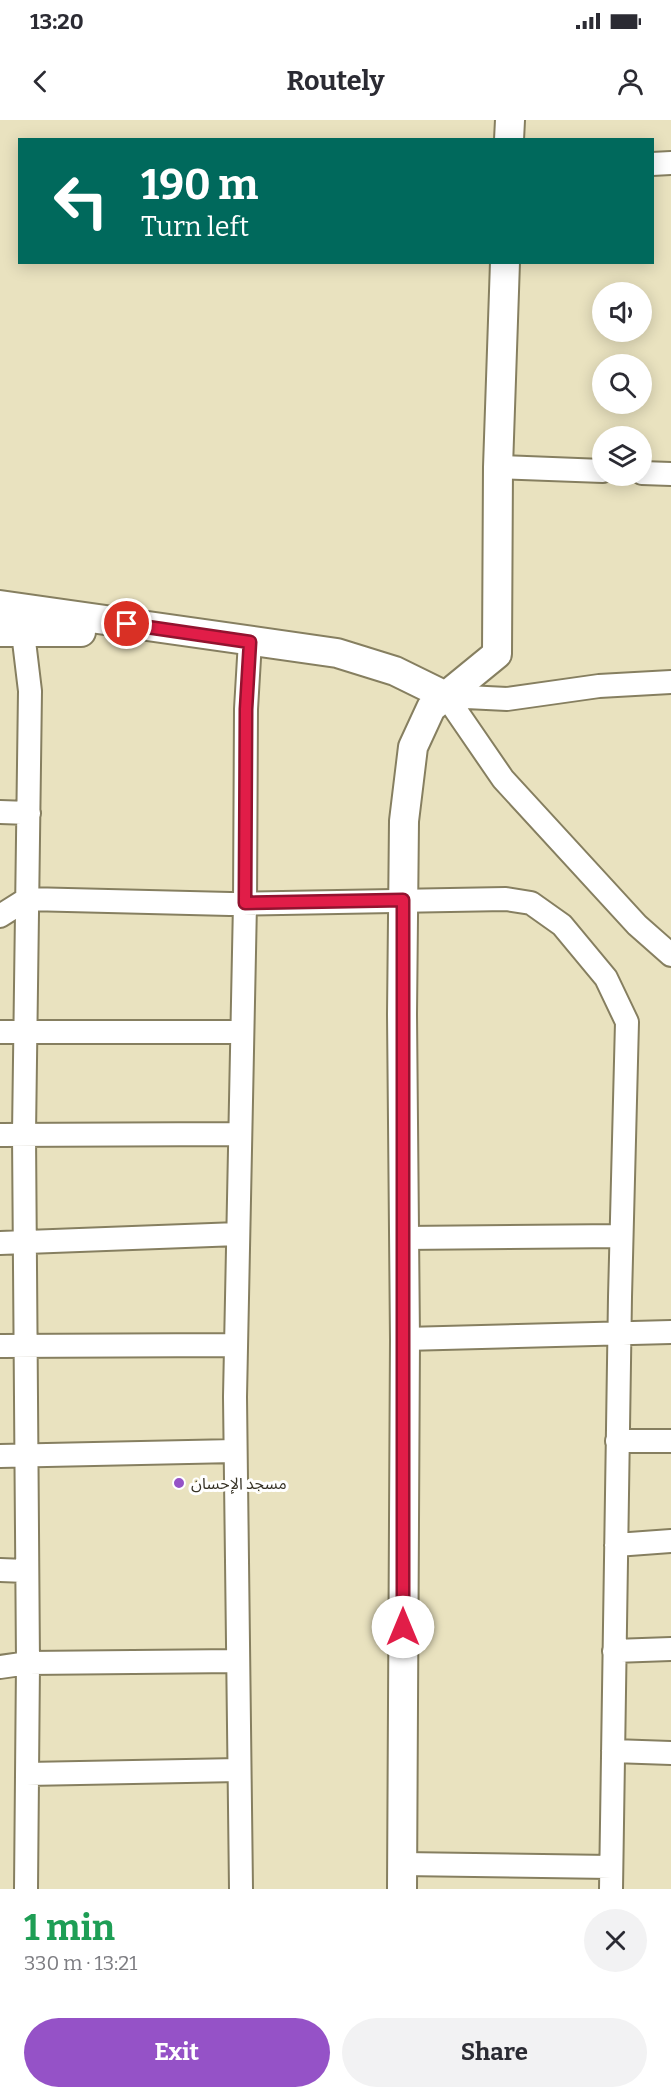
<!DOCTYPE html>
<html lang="en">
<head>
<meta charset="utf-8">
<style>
	:root { --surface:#fff; --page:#f2f2f3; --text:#2b2b33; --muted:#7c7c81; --accent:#9552c7 }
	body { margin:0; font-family:Bitter,"Noto Sans Arabic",serif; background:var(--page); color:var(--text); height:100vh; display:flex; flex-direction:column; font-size:22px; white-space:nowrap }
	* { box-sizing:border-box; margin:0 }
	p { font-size:20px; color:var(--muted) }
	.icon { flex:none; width:33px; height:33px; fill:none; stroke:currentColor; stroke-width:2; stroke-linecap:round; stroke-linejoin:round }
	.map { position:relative; height:1769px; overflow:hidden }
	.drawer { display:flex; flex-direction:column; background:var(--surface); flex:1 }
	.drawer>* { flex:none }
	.hud { position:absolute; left:18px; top:18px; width:636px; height:126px; border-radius:0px; box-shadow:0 3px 15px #0003; background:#00695c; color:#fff; overflow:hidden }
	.controls { position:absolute; left:592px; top:162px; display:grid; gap:12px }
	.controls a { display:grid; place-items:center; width:60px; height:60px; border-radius:50%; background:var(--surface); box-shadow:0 3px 15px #0003; font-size:30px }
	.pin { position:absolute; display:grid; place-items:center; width:51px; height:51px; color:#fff; margin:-26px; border:3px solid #fff; border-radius:50%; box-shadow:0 2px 6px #0007 }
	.me { position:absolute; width:66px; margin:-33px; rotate:0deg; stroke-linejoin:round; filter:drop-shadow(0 0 4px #0008) }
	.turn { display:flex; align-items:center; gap:21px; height:126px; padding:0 24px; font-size:27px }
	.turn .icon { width:78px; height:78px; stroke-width:2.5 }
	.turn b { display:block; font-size:42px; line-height:51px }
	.round { display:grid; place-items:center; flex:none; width:63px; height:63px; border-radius:32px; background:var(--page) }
	.summary { display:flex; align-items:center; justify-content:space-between; height:102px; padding:0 24px }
	h1 { font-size:36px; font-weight:700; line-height:45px; color:#1e9e55 }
	.action { display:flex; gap:12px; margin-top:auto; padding:12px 24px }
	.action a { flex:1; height:69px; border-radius:36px; background:var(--accent); color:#fff; font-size:24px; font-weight:700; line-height:69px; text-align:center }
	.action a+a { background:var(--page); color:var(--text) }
	.status { display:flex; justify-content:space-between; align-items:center; height:42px; padding:0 30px; background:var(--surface); direction:ltr }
	.status svg { height:16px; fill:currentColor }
	header { display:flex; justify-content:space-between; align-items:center; height:78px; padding:0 24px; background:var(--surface); font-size:27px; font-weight:700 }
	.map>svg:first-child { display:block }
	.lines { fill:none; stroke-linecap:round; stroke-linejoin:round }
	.minor-casing { stroke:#867f60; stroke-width:26 }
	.tertiary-casing { stroke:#867f60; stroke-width:32 }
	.minor { stroke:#fff; stroke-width:22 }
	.tertiary { stroke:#fff; stroke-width:28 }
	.route-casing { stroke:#92132f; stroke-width:15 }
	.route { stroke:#e11d48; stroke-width:10 }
	.poi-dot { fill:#9552c7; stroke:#fff; stroke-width:2 }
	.labels { text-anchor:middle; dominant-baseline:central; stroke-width:6; stroke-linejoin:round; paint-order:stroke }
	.poi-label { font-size:16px; fill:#373326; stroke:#fff; text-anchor:start }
</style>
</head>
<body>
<div class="status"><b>13:20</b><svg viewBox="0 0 49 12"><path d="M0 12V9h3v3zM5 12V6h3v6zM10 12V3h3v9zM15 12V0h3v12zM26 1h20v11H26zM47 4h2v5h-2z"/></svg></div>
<header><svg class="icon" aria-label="back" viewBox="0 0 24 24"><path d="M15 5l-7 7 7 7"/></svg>Routely<svg class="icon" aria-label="person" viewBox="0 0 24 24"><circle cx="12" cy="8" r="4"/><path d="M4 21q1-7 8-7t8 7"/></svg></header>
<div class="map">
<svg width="671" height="1769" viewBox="0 0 671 1769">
	<rect width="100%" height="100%" fill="#e9e2bf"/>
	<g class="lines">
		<defs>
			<path id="minor" d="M 652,44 L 671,43
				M 498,347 L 603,351
				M 642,353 L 671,354
				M 21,496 L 30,571 L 24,1014 L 28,1543 L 26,1769
				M 446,576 L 503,659 L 637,805 L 671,835
				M 446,576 L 507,579 L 599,566 L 671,562
				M 0,692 L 29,693
				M 0,796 L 27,779 L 230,784 L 506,779 L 531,783 L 562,805 L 606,858 L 627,902 L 620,1177 L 611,1769
				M 0,912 L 242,912
				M 0,1015 L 239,1014
				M 404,1118 L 621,1116
				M 0,1123 L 238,1114
				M 405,1219 L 671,1212
				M 0,1226 L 236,1225
				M 617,1321 L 671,1321
				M 0,1336 L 235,1331
				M 616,1425 L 671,1421
				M 0,1450 L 26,1451
				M 614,1531 L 671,1529
				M 0,1547 L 28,1543 L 238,1541
				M 613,1631 L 671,1633
				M 27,1654 L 239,1650
				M 402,1744 L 611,1747
				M 241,1769 L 235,1277 L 245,783 L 246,589 L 250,521"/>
			<path id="tertiary" d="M 509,20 L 510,0
				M 0,485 L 337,533 L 395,551 L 446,576
				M 0,512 L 81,512
				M 402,1769 L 405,1219 L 402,894 L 404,701 L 413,627 L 431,588 L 497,534 L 498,347 L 505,142"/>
		</defs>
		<use href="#minor" class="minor-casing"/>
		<use href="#tertiary" class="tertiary-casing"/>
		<use href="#minor" class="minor"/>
		<use href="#tertiary" class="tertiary"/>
	</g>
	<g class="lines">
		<defs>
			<path id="route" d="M 127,504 L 250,522 L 246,589 L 245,783 L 403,780 L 403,1507"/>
		</defs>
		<use href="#route" class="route-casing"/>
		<use href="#route" class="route"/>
	</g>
	<circle class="poi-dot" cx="179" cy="1363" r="6"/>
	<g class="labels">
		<g class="poi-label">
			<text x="191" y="1363">مسجد الإحسان</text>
		</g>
	</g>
</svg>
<div class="controls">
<a><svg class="icon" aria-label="sound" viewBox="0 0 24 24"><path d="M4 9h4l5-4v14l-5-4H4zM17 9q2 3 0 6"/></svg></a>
<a><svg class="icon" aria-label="search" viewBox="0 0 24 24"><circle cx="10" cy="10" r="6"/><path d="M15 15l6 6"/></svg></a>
<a><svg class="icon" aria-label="layers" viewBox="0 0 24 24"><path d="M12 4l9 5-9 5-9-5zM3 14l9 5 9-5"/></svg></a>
</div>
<div class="pin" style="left:127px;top:504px;background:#d93025"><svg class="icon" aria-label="arrive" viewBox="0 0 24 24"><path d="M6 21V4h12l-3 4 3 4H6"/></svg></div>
<svg class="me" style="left:403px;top:1507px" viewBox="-20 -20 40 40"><circle r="19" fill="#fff"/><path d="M0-13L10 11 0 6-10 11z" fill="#e11d48"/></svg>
<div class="hud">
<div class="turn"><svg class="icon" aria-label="left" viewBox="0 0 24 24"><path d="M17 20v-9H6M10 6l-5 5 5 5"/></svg><div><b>190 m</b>Turn left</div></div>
</div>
</div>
<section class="drawer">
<div class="summary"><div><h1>1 min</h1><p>330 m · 13:21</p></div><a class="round"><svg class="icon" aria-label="close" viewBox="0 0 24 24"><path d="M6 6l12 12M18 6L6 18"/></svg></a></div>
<div class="action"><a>Exit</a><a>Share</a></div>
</section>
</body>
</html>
